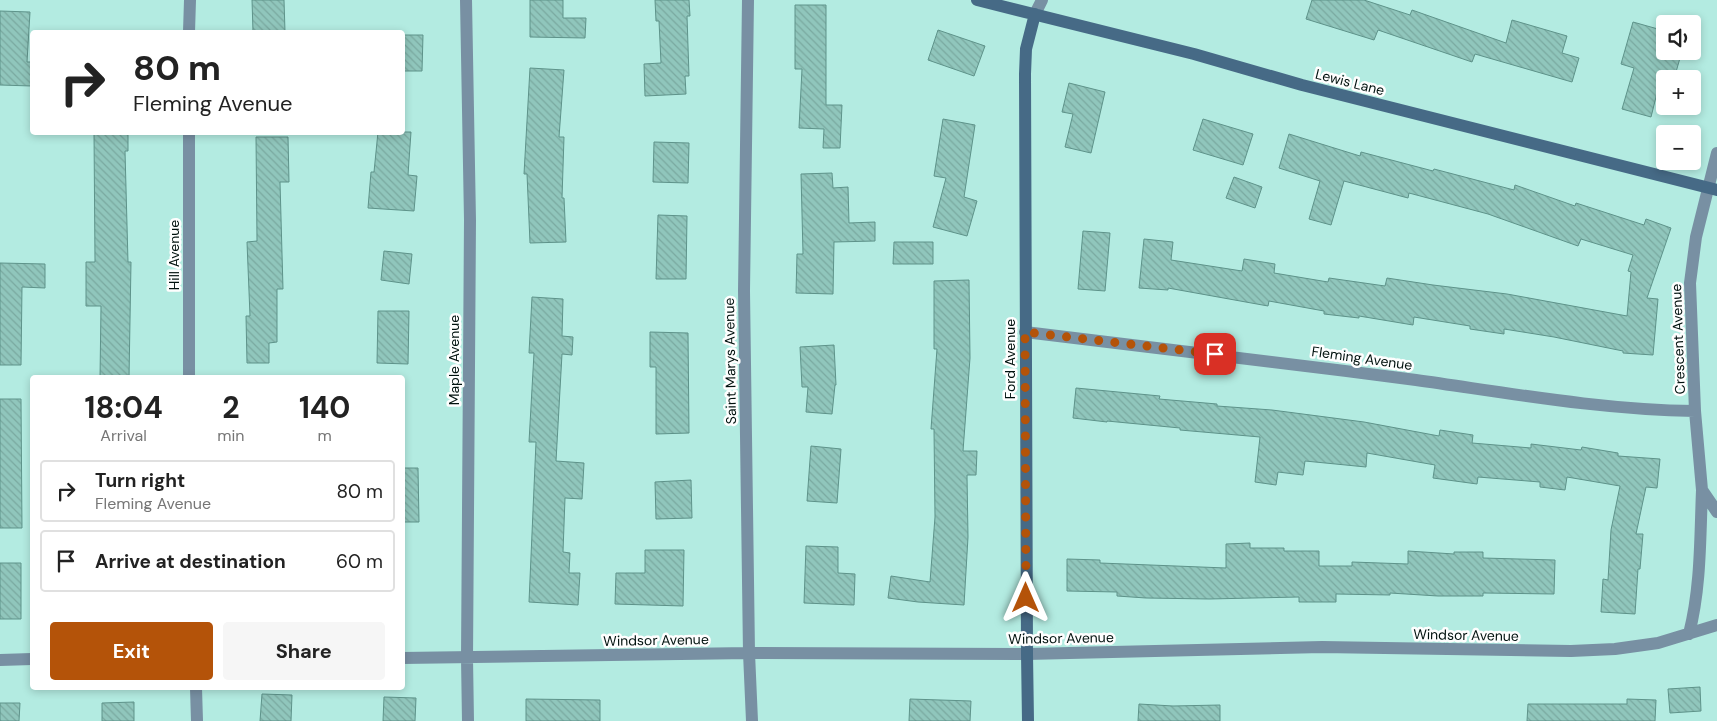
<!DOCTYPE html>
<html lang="en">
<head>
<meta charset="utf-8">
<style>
	:root { --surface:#fff; --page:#f6f6f6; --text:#222; --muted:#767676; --line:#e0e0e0; --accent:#b45309 }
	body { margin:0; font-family:"DM Sans",sans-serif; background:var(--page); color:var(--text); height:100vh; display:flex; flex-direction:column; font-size:19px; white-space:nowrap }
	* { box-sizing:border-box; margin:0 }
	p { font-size:16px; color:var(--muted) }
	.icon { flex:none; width:28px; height:28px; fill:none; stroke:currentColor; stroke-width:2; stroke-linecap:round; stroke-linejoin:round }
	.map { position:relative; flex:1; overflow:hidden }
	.details { position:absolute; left:30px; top:375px; width:375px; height:315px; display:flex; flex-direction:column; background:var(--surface); border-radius:5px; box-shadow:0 2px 8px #0003 }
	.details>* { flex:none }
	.top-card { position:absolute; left:30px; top:30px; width:375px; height:105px; border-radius:5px; box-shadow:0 2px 8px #0003; background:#fff; color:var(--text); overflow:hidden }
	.controls { position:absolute; left:1656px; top:15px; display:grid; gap:10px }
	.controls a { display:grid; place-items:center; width:45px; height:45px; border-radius:5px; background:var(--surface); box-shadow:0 2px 8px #0003; font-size:25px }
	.pin { position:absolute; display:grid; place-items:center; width:42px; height:42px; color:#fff; margin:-21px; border-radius:10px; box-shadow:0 2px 8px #0006 }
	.me { position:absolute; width:55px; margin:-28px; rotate:0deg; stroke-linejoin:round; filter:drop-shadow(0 0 4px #0008) }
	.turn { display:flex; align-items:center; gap:18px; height:105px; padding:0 20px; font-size:22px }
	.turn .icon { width:65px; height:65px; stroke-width:2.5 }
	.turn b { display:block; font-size:35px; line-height:42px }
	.eta { display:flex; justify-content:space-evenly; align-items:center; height:85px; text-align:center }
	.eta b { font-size:30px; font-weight:700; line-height:35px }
	.action { display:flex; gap:10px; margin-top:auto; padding:10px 20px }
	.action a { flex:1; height:58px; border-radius:5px; background:var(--accent); color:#fff; font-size:20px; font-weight:700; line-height:58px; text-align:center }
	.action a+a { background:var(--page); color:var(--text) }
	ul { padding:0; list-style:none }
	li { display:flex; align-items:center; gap:15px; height:62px; margin:0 10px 8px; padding:0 10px; border:2px solid var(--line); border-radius:5px }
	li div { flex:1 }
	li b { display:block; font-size:19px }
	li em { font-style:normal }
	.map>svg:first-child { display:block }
	.building { fill:url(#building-back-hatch); stroke:#5e938a }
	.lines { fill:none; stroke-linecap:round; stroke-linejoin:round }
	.street { stroke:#7890a3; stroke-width:12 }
	.secondary { stroke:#466a86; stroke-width:12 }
	.route { stroke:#b45309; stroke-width:9; stroke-dasharray:0 16.2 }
	.labels { text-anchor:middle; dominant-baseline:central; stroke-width:5; stroke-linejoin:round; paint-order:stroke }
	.street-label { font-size:14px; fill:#00110e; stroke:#fefefe }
</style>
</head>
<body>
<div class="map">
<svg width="1717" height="721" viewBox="0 0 1717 721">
	<defs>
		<pattern id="building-back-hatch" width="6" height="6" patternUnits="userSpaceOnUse" patternTransform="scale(1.25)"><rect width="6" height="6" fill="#90c6bc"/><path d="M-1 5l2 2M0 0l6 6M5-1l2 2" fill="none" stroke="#7aa9a0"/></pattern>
	</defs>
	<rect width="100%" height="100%" fill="#b3ebe1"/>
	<path class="building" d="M 252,0 L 284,0 L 285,32 L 253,32 Z
		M 530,0 L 563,0 L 563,18 L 586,18 L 585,38 L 530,37 Z
		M 655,0 L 689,0 L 690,16 L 687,16 L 689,76 L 685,76 L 686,94 L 645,96 L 644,64 L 661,63 L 659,21 L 656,21 Z
		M 1312,0 L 1364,0 L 1410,15 L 1412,10 L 1506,43 L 1512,20 L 1567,36 L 1562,53 L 1579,58 L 1572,82 L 1475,54 L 1472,62 L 1378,30 L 1374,40 L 1306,19 Z
		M 795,5 L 826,5 L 826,105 L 842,105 L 840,148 L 823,148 L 824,129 L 799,128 L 802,69 L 795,69 Z
		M 0,11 L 30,12 L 27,62 L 32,62 L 32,86 L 0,85 Z
		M 1633,22 L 1665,31 L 1665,51 L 1682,51 L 1674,79 L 1665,79 L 1665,95 L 1657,93 L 1651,117 L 1622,109 L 1634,68 L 1621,64 Z
		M 938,30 L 985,46 L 974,76 L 928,60 Z
		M 402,35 L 423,35 L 422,71 L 402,71 Z
		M 530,68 L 564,70 L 559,137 L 564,137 L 562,198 L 564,198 L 566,242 L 530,243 L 527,174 L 524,174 Z
		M 1069,83 L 1105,92 L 1091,153 L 1065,147 L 1073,114 L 1062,112 Z
		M 943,119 L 975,125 L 964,197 L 977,201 L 967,236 L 933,227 L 946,178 L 934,176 Z
		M 1203,119 L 1253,134 L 1243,165 L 1193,150 Z
		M 94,132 L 128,132 L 128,151 L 125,151 L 128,262 L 131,262 L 129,378 L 100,378 L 101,306 L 86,306 L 86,262 L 95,262 Z
		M 378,132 L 411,132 L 408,175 L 417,176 L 414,211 L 368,208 L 371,172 L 374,172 Z
		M 1289,134 L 1360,156 L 1361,152 L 1433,171 L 1434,169 L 1514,190 L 1515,185 L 1575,206 L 1576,203 L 1644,225 L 1646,219 L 1671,228 L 1647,298 L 1658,299 L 1653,355 L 1623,353 L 1623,351 L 1554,337 L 1504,329 L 1504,334 L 1470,329 L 1470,326 L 1414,317 L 1413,325 L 1359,316 L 1359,318 L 1324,314 L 1324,311 L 1269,301 L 1268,306 L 1168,288 L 1168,290 L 1139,288 L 1144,239 L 1173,242 L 1171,260 L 1242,271 L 1244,259 L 1275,264 L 1274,273 L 1328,282 L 1329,278 L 1385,286 L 1387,278 L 1433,285 L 1507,294 L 1627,316 L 1631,272 L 1628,271 L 1633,255 L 1581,239 L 1578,246 L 1488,214 L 1409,193 L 1408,198 L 1344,181 L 1331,225 L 1309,219 L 1320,181 L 1279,168 Z
		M 256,137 L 288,137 L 289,182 L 280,182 L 283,289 L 277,289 L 277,342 L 269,343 L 269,363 L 247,363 L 246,316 L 250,316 L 247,242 L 257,241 Z
		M 654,142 L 689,143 L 688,183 L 653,182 Z
		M 832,173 L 833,188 L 848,187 L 849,223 L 875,222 L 875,241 L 834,242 L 833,294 L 796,293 L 797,254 L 803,254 L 801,174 Z
		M 1234,177 L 1262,187 L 1255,208 L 1226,198 Z
		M 658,215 L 687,216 L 686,279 L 656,279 Z
		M 1083,231 L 1110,233 L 1105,291 L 1078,289 Z
		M 894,242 L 933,242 L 933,264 L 893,264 Z
		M 384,251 L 412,254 L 409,284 L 381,280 Z
		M 0,263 L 45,264 L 45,288 L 22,287 L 21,365 L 0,365 Z
		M 969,280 L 970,358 L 963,451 L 977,451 L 976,475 L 967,475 L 968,537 L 964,605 L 918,602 L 888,598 L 891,576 L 930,582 L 935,517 L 934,429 L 931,429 L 937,349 L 934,349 L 934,281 Z
		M 532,297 L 563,299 L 562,336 L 573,337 L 572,355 L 562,354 L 556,461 L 584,463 L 582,499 L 565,498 L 563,552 L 570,553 L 569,573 L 580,573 L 578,605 L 529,602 L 536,442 L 529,442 L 534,353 L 529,353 Z
		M 378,311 L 409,311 L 408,364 L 377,363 Z
		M 650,332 L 688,333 L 689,433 L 656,434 L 656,367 L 650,367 Z
		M 834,345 L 836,385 L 835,385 L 832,414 L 806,412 L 808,387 L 802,387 L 800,347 Z
		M 1076,388 L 1160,396 L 1159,399 L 1217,404 L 1217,406 L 1272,410 L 1364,422 L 1439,436 L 1440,430 L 1473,435 L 1472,443 L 1531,448 L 1531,444 L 1581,450 L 1582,447 L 1618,453 L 1618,456 L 1660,459 L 1657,488 L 1646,487 L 1636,534 L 1643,534 L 1640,569 L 1638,569 L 1635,614 L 1601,612 L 1603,579 L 1608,580 L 1611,530 L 1620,486 L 1567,477 L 1565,490 L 1540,487 L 1540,482 L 1478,477 L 1477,484 L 1433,478 L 1435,465 L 1367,453 L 1366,467 L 1305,461 L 1303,475 L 1278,472 L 1276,485 L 1255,482 L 1260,437 L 1180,430 L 1180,428 L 1107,421 L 1107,422 L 1073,418 Z
		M 0,399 L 21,399 L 22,528 L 0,528 Z
		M 811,446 L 841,449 L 837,503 L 807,501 Z
		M 402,468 L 418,468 L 419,522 L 402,522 Z
		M 691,480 L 692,518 L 656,519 L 655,482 Z
		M 1250,543 L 1250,548 L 1284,548 L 1284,551 L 1319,551 L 1319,566 L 1352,566 L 1352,562 L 1408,564 L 1408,551 L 1454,554 L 1454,552 L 1483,552 L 1483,558 L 1555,560 L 1554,594 L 1483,593 L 1483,596 L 1438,596 L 1390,593 L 1390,595 L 1336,594 L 1336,602 L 1299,602 L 1299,597 L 1209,599 L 1146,598 L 1117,596 L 1117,592 L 1067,591 L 1067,559 L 1100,560 L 1100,563 L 1226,568 L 1226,544 Z
		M 806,546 L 838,547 L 838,573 L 855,574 L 854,605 L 804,603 Z
		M 645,550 L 684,550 L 683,606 L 615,604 L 616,573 L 645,573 Z
		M 0,563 L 21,563 L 21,619 L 0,619 Z
		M 1700,687 L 1701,711 L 1670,713 L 1668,689 Z
		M 262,694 L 292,695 L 291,721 L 260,721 Z
		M 384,697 L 416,698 L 415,721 L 383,721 Z
		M 526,699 L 600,700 L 600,721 L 526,721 Z
		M 910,699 L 971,701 L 970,721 L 909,721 Z
		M 1627,699 L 1656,700 L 1655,721 L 1527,721 L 1528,704 L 1627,704 Z
		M 134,702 L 134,721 L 102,721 L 102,703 Z
		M 0,703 L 20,703 L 19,721 L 0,721 Z
		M 1139,704 L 1173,706 L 1220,705 L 1220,721 L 1138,721 Z"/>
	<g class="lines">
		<path class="street" d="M 466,0 L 470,220 L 467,658 L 468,721
			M 748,0 L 744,291 L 749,653 L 752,721
			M 1035,14 L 1042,0
			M 189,32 L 190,0
			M 1717,153 L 1696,237 L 1690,283 L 1695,411 L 1702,490 L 1717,512
			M 1025,332 C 1156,348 1286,363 1416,380 C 1509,393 1602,410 1695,411
			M 189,378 L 189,132
			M 1689,634 C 1701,587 1700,539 1702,490
			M 402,658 L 749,653 L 1027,654 L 1322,647 L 1571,651 L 1615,649 L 1658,643 L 1717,625
			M 0,660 L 32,659
			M 196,688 L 197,721"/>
		<path class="secondary" d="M 977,0 L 1194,54 L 1302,85 L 1717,190
			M 1028,721 L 1027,654 L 1025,74 L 1026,49 L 1035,14"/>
	</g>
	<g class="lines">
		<path class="route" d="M 1026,598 L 1025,332 L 1215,354"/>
	</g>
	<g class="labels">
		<g class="street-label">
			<text transform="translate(1350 82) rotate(14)">Lewis Lane</text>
			<text transform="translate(174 255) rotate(-90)">Hill Avenue</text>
			<text transform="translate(1678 339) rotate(-92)">Crescent Avenue</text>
			<text transform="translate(1362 358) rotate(8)">Fleming Avenue</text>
			<text transform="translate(1010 359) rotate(-90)">Ford Avenue</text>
			<text transform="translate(454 360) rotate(-90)">Maple Avenue</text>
			<text transform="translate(730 361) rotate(-91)">Saint Marys Avenue</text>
			<text transform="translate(1466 635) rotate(1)">Windsor Avenue</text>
			<text transform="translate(1061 638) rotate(-1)">Windsor Avenue</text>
			<text transform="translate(656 640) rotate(-1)">Windsor Avenue</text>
		</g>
	</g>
</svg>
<div class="controls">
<a><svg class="icon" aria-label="sound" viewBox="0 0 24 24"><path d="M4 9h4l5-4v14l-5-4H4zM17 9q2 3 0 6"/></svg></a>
<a>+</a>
<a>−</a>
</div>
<div class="pin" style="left:1215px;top:354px;background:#d93025"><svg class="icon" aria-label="arrive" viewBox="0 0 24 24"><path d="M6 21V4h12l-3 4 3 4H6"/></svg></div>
<svg class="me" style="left:1026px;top:598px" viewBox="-20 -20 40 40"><path d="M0-17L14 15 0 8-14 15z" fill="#b45309" stroke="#fff" stroke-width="4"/></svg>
<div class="top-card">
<div class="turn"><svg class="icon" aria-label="right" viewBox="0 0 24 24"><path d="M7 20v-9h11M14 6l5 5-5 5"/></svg><div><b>80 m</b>Fleming Avenue</div></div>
</div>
<section class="details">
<div class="eta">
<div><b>18:04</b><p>Arrival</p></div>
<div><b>2</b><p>min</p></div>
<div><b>140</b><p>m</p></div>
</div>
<ul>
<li><svg class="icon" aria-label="right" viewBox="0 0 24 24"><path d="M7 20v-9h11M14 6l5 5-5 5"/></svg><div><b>Turn right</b><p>Fleming Avenue</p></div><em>80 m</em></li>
<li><svg class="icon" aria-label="arrive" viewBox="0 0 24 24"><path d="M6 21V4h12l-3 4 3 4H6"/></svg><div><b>Arrive at destination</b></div><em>60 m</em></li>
</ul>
<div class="action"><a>Exit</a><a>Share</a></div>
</section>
</div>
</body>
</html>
